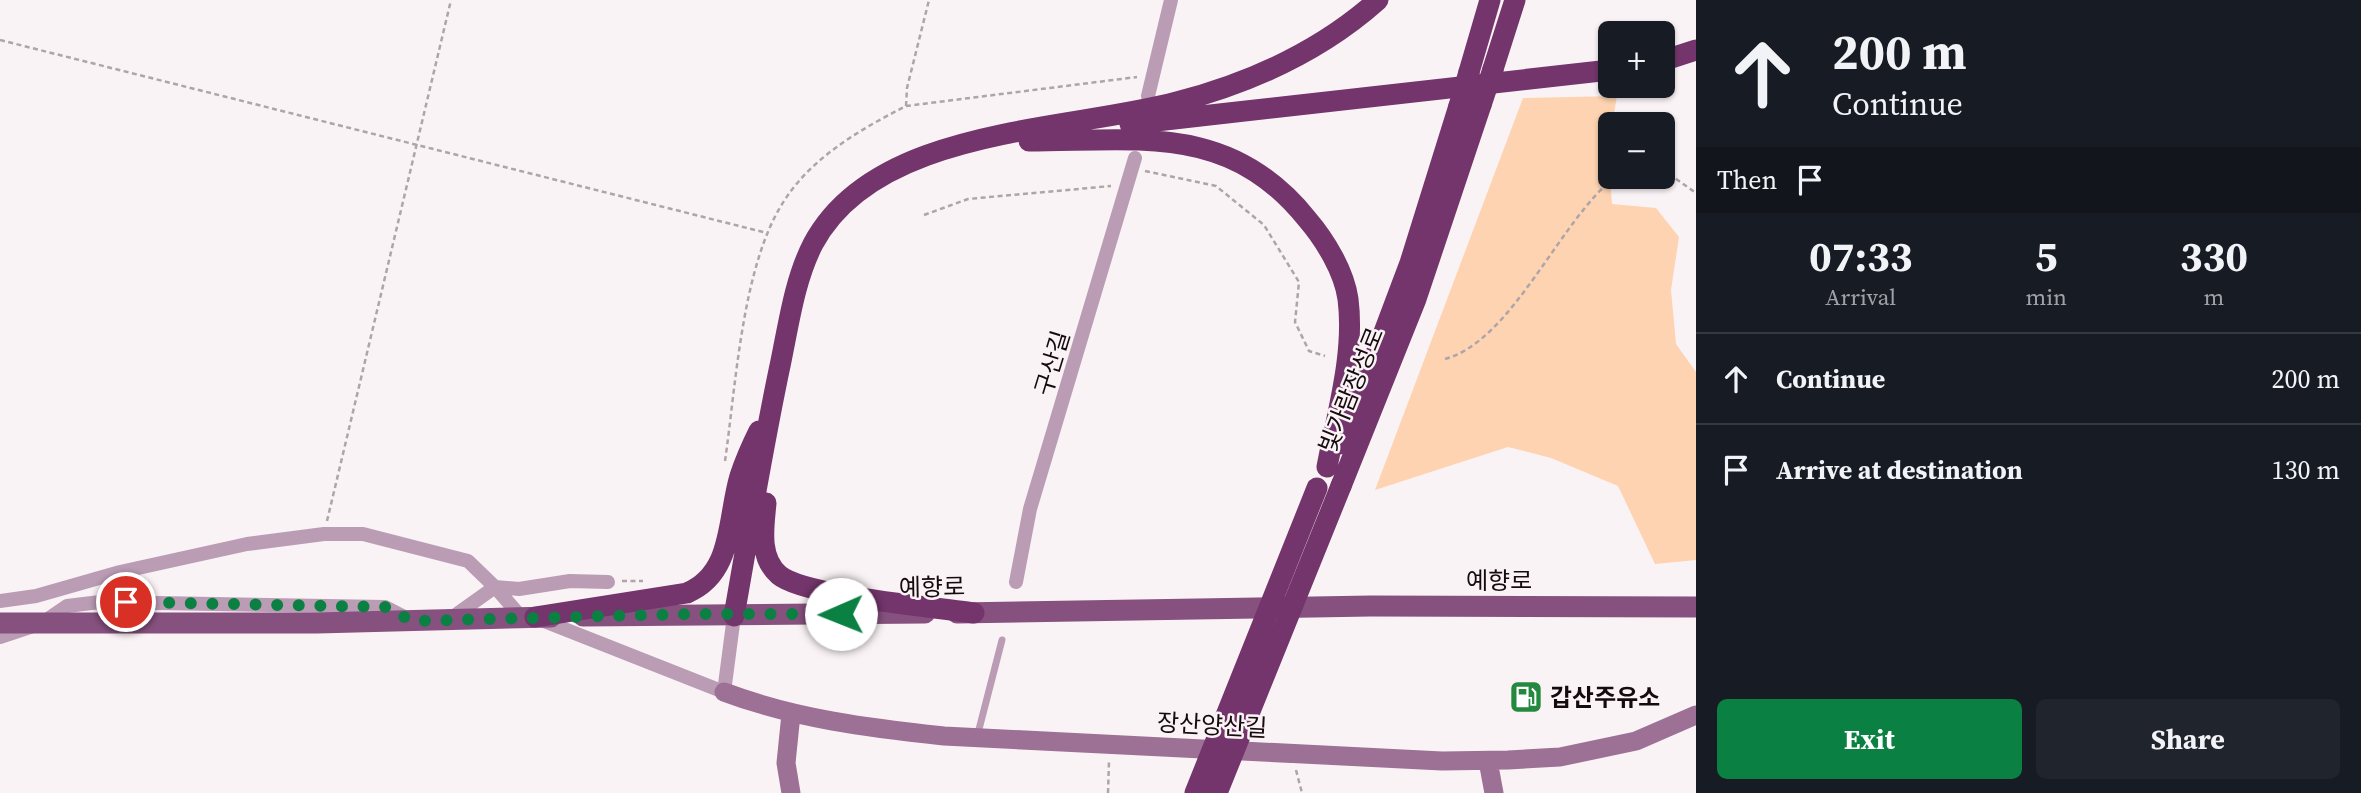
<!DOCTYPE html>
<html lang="en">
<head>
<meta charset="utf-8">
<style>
	:root { --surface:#171b24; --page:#20242c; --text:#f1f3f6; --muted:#9ea1a6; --line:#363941; --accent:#0b8043 }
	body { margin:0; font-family:"Source Serif 4","Noto Sans KR",serif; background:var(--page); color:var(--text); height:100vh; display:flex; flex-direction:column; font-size:26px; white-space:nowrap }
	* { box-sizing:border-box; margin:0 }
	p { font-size:23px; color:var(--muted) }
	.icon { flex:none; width:38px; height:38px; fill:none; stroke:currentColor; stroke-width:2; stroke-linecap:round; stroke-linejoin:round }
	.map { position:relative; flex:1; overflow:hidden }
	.details { display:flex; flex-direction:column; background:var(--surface); width:665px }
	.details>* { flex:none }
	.hud { background:#171b24; color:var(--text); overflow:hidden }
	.buttons { position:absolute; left:1598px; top:21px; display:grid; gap:14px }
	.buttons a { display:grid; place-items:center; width:77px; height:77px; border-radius:10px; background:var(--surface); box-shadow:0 2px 5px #0004; font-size:35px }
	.pin { position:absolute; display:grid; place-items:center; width:60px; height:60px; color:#fff; margin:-30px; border:4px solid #fff; border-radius:50%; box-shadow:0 2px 7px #0007 }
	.me { position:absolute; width:77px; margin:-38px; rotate:269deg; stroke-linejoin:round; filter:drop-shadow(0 0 5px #0008) }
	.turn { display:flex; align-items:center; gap:24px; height:147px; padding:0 21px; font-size:32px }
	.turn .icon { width:91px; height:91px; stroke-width:2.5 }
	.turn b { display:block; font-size:49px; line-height:60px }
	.then { display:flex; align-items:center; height:66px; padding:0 21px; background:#0003; gap:14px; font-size:26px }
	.eta { display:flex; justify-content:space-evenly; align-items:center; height:119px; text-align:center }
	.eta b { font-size:42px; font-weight:700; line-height:49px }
	.primary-button { display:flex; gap:14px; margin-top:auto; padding:14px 21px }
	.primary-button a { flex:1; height:80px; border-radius:10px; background:var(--accent); color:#fff; font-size:28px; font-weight:700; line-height:80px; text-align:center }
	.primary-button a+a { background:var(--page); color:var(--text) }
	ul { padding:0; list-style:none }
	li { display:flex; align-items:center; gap:21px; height:91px; padding:0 21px; border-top:2px solid var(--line) }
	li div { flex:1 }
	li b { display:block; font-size:26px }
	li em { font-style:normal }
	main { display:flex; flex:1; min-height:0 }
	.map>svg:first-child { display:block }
	.green { fill:#fed3b1 }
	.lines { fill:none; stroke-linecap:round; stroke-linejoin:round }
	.path { stroke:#ada5a7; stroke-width:2.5; stroke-dasharray:5 3.5; stroke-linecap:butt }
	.lane { stroke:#bb9cb5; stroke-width:7 }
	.street { stroke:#bb9cb5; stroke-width:14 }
	.secondary { stroke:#9d7096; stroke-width:19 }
	.primary { stroke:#87517f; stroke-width:21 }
	.highway { stroke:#73356b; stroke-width:21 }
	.highway-bridge { stroke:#73356b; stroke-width:21 }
	.route { stroke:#0b8043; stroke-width:12; stroke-dasharray:0 21.6 }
	.labels { text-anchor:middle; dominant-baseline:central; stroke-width:5; stroke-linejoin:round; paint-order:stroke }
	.street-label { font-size:24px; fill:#150a0d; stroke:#faf3f5 }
	.poi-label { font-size:24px; font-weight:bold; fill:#150a0d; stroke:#faf3f5; text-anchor:start }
</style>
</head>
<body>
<main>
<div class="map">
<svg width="1696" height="793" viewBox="0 0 1696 793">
	<rect width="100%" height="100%" fill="#faf3f5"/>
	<path class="green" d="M 1617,96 L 1608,148 L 1612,204 L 1656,208 L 1679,237 L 1671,290 L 1676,344 L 1696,372 L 1696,560 L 1655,564 L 1618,486 L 1551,458 L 1508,447 L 1375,490 L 1523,98 Z"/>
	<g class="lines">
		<path class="path" d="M 0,40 L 767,233
			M 906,106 L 907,88 L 929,0
			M 1662,169 L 1696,193
			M 1145,171 L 1216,186 L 1264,225 L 1299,282 L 1295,322 L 1309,351 L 1325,356
			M 924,215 L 968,199 L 1111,186
			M 1445,359 C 1512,341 1560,220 1615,177
			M 725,461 C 736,385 742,265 784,201 C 812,157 861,129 906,106 L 1137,77
			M 327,521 L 451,0
			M 622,581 L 643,581
			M 1296,770 L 1302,793
			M 1108,793 L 1109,761"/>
		<path class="lane" d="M 977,737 L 1002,640"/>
		<path class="street" d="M 1148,96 L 1171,0
			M 1016,582 L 1030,509 L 1135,158
			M 0,601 L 36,596 L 120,572 L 247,544 L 324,534 L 363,534 L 468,561 L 495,587 L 519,589 L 570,581 L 608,582
			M 450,619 L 495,587 L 522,618
			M 539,619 L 724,692 L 734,616
			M 0,637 L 42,623 L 67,606 L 100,602 L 385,607 L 408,619"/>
		<path class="secondary" d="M 724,692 C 796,719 869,728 944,736 L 1442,761 L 1508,760 L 1560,757 L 1636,741 L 1696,715
			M 791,714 L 786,763 L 791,793
			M 1488,761 L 1494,793"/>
		<path class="primary" d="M 957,613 L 1371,606 L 1696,607
			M 583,616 L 925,613
			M 0,623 L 317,623 L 551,617"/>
		<path class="highway" d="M 1662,61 L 1696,50
			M 1493,69 L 1515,0
			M 1469,72 L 1490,0
			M 1130,124 L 1610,70
			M 1029,141 C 1139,141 1230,123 1307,219 C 1325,240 1344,271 1348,299 C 1355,354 1337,413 1327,467
			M 1339,444 L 1351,420 L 1410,263 L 1459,106
			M 1341,486 L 1416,299 L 1481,105
			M 766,503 C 764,526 758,557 779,575 C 804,596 935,607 974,613
			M 734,616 C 749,531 763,445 781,361 C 789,322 795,279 813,244 C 875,127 1065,132 1177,102 C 1250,83 1321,51 1378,0
			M 535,617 L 687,593 C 734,573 727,519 740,476 C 745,461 752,445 759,431"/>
		<path class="highway-bridge" d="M 1481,105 L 1493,69
			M 1459,106 L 1469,72
			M 1195,793 L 1317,488
			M 1217,793 L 1341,486"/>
	</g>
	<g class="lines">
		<path class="route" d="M 126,602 L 385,607 L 412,621 L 692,614 L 841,614"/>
	</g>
	<defs>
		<symbol id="fuel-square" viewBox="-11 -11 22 22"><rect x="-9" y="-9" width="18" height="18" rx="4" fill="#24893f" stroke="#faf3f5"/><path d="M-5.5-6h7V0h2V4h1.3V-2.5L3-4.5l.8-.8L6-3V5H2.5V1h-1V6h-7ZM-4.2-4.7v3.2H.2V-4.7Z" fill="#fff"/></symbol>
	</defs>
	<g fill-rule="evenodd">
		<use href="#fuel-square" x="1507" y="678" width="38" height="38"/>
	</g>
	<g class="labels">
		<g class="street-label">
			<text transform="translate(1052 363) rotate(-73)">구산길</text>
			<text transform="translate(1351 390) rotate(-68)">빛가람장성로</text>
			<text x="1499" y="580">예향로</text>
			<text transform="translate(932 587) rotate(-1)">예향로</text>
			<text transform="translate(1212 725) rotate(3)">장산양산길</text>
		</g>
		<g class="poi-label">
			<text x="1550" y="697">갑산주유소</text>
		</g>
	</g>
</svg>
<div class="buttons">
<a>+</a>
<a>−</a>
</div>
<div class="pin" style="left:126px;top:602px;background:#d93025"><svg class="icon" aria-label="arrive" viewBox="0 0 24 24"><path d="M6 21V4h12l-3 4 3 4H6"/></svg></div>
<svg class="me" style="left:841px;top:614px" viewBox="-20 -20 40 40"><circle r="19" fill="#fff"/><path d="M0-13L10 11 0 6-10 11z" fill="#0b8043"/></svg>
</div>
<section class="details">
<div class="hud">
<div class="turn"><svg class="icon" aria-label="ahead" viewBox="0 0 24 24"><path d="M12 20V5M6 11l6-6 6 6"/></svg><div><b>200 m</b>Continue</div></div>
<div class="then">Then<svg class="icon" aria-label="arrive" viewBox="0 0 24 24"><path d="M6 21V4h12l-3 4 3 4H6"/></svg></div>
</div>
<div class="eta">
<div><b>07:33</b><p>Arrival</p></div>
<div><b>5</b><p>min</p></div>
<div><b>330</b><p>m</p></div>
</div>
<ul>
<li><svg class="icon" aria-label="ahead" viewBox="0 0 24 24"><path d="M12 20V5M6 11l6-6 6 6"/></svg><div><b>Continue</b></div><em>200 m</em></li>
<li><svg class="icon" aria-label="arrive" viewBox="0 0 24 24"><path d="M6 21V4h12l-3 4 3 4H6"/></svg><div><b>Arrive at destination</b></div><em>130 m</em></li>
</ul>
<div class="primary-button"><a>Exit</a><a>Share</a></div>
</section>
</main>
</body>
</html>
